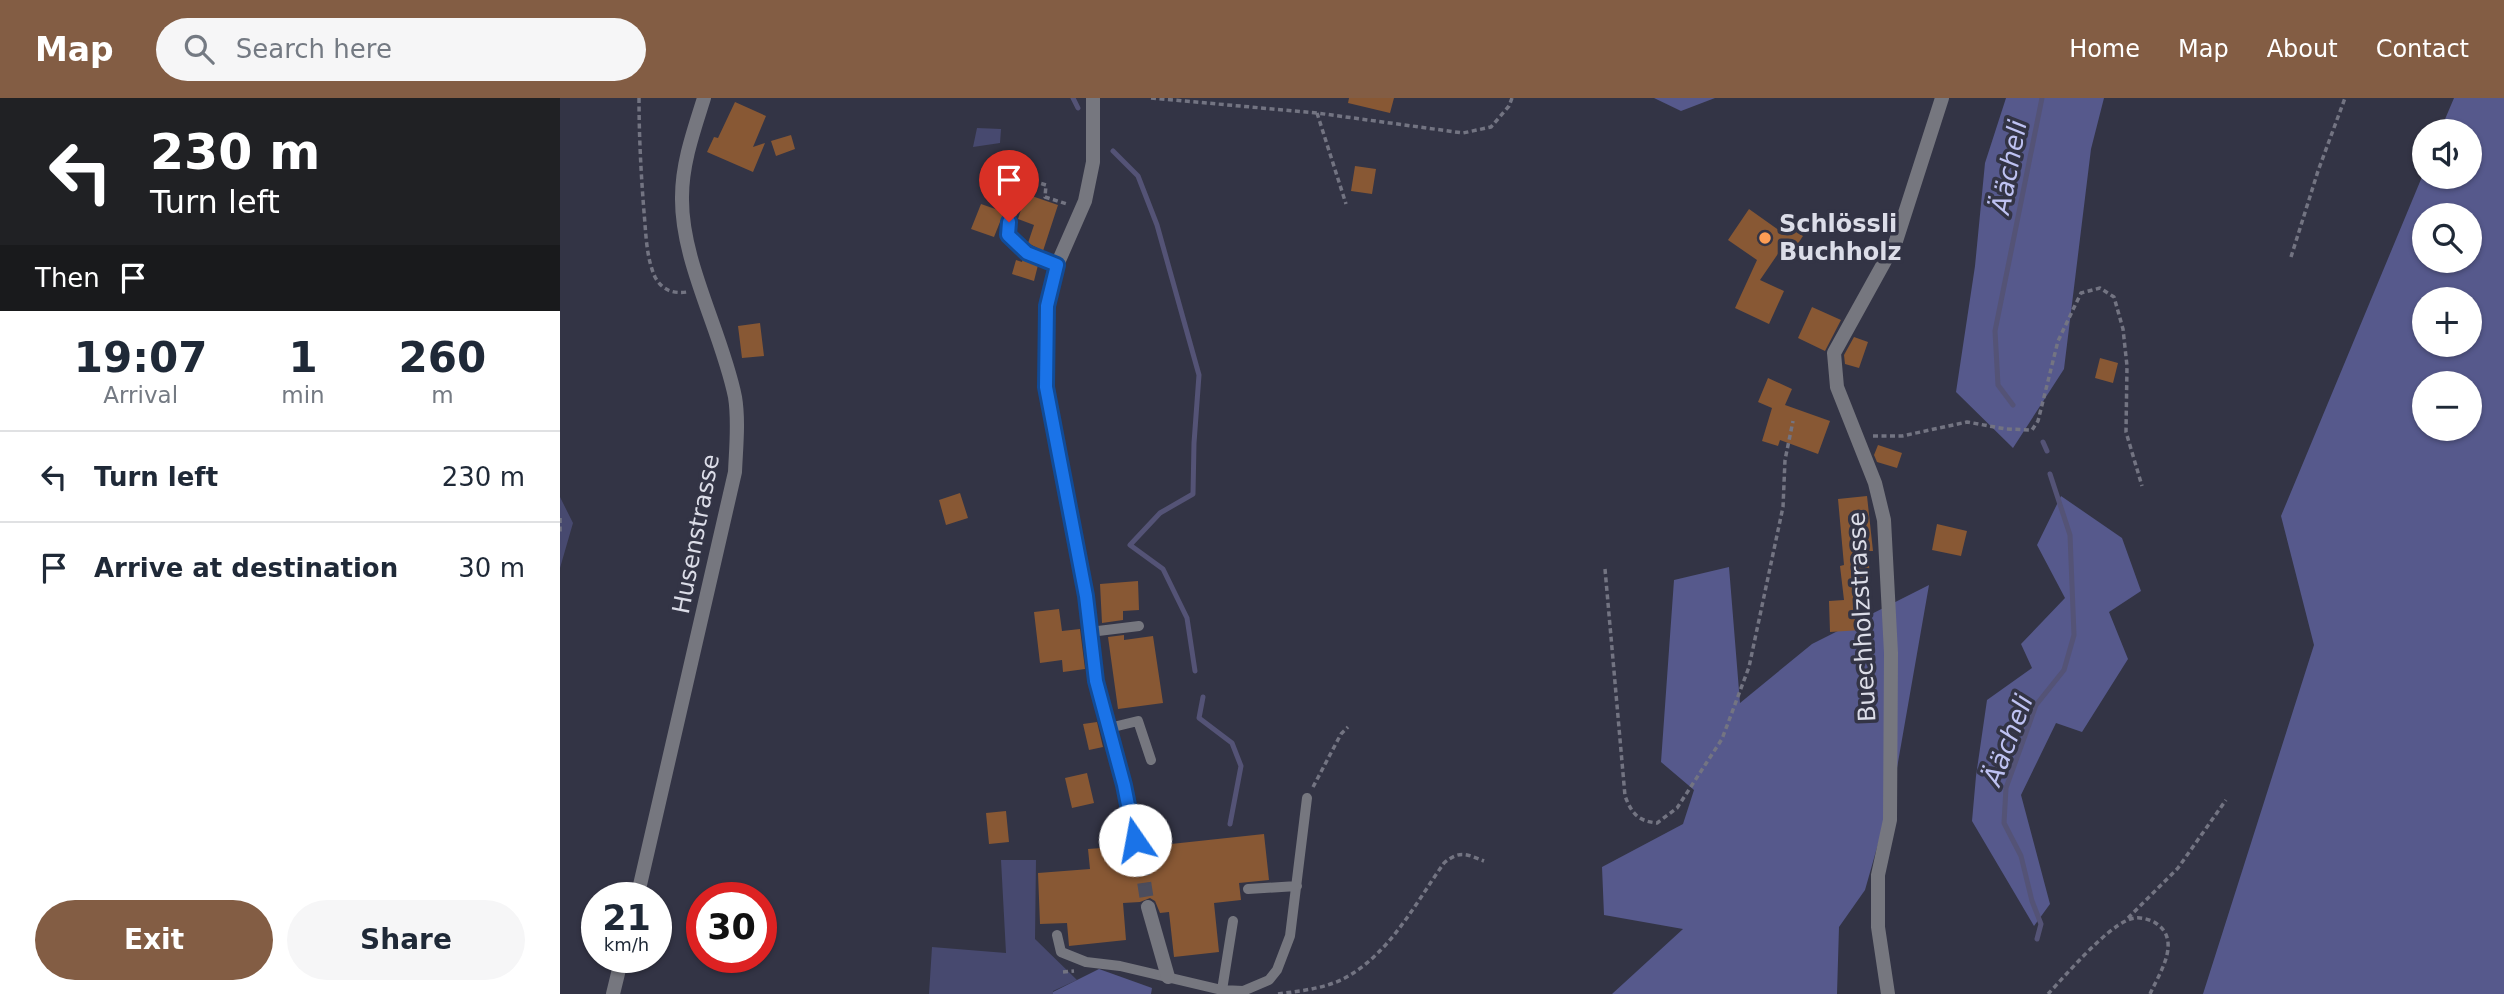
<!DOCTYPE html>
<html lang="en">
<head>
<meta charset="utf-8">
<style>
	:root { --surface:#fff; --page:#f6f6f7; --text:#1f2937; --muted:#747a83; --line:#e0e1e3; --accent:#835d44 }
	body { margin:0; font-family:"DejaVu Sans",sans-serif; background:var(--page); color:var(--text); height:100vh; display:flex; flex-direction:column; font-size:26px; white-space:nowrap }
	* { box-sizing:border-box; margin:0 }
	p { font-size:23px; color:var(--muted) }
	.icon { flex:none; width:38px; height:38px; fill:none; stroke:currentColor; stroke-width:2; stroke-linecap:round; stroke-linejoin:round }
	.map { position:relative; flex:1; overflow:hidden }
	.sheet { display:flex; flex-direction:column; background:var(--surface); width:560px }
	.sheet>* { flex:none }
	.guide { background:#202124; color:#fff; overflow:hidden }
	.fabs { position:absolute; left:1852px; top:21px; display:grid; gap:14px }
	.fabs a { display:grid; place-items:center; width:70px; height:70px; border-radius:50%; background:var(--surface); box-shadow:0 2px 5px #0004; font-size:35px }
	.speed { position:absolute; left:21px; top:784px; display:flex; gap:14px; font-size:35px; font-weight:700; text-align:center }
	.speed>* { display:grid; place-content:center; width:91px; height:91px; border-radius:50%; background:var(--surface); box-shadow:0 2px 5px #0004; line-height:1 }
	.speed small { font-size:18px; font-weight:400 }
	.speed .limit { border:10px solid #d22; background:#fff; color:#111 }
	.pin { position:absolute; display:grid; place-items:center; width:60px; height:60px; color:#fff; margin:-72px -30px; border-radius:50% 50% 50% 0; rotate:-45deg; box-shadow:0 0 7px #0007 }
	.pin .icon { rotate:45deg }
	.me { position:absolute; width:77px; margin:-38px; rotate:348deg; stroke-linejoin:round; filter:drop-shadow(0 0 5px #0008) }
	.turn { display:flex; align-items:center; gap:24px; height:147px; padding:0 35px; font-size:32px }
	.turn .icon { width:91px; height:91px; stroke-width:2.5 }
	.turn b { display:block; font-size:49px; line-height:60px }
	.then { display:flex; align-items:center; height:66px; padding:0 35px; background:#0003; gap:14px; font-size:26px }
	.eta { display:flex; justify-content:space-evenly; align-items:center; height:119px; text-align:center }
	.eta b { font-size:42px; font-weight:700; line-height:49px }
	.action { display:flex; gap:14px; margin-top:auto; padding:14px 35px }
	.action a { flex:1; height:80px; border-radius:42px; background:var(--accent); color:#fff; font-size:28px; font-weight:700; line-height:80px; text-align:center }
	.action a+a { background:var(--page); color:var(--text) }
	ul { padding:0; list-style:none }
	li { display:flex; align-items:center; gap:21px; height:91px; padding:0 35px; border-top:2px solid var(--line) }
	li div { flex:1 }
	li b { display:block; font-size:26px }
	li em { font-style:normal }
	header { display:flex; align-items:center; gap:42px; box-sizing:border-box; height:98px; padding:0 35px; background:var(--accent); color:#fff }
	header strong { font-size:33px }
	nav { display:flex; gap:38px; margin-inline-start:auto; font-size:24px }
	.search { width:490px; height:63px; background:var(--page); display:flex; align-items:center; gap:18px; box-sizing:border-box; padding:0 24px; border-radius:38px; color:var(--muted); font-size:26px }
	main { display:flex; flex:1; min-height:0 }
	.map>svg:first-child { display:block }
	.green { fill:#47496f }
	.forest { fill:#56598c; fill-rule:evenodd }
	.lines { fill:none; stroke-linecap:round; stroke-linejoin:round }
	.stream { stroke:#545376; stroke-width:5 }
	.building { fill:#885834 }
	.minor-tunnel { stroke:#4c4d5d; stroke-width:14; stroke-dasharray:14 7; stroke-linecap:butt }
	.path { stroke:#737482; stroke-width:3.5; stroke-dasharray:5 3.5; stroke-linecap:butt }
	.service { stroke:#76777f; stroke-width:10 }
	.minor { stroke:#76777f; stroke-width:14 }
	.route-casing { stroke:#114b97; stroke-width:18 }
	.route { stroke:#1a73e8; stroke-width:12 }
	.poi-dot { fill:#fd9d54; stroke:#333445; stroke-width:2.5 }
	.labels { text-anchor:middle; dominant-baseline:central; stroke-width:7; stroke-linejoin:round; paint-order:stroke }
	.poi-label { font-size:24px; font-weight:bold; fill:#dcdde8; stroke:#333445; text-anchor:start }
	.street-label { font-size:24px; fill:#dcdde8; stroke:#333445 }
	.water-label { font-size:26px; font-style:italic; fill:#bec2f2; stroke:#333445 }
</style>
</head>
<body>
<header>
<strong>Map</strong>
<div class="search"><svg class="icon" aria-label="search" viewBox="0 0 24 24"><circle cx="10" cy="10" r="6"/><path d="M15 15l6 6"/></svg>Search here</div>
<nav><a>Home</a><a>Map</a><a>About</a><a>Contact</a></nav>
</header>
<main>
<section class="sheet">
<div class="guide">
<div class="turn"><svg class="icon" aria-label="left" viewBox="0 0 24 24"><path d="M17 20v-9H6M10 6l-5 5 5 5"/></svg><div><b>230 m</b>Turn left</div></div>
<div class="then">Then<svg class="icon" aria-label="arrive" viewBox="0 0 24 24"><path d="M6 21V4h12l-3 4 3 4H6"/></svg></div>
</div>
<div class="eta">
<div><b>19:07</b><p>Arrival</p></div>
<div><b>1</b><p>min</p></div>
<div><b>260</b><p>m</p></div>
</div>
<ul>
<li><svg class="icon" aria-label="left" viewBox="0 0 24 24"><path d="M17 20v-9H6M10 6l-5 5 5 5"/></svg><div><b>Turn left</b></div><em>230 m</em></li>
<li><svg class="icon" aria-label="arrive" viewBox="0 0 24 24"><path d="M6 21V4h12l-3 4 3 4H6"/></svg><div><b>Arrive at destination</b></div><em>30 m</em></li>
</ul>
<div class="action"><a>Exit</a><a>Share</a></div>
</section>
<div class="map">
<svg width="1944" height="896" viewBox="0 0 1944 896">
	<rect width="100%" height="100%" fill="#333445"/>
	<path class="green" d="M 417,30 L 441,31 L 440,45 L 413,49 Z
		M 0,399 L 13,425 L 0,470 Z
		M 441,762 L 476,762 L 475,841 L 517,882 L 493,893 L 493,896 L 369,896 L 372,849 L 446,855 Z"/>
	<path class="forest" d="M 1094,0 L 1155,0 L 1121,13 Z
		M 1446,0 L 1544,0 L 1531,51 L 1504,271 L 1453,350 L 1396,294 L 1415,168 L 1425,65 Z
		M 1894,0 L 1944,0 L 1944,896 L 1643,896 L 1754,547 L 1721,418 L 1864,74 L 1864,79 L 1909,79 L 1909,33 L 1880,33 ZM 1909,117 L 1909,163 L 1864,163 L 1864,117 ZM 1909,201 L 1909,247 L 1864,247 L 1864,201 ZM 1909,285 L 1909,331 L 1864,331 L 1864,285 Z
		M 1501,398 L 1562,440 L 1581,493 L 1549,514 L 1568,561 L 1522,634 L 1496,625 L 1461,697 L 1490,806 L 1474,828 L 1412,723 L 1416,678 L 1427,602 L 1472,570 L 1461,546 L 1505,500 L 1477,447 Z
		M 1169,469 L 1180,605 L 1252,546 L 1369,487 L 1333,693 L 1305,792 L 1279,829 L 1277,896 L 1052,896 L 1123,831 L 1044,817 L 1042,769 L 1123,726 L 1134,692 L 1101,664 L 1114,482 Z
		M 539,871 L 592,890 L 591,896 L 493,896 L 493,894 Z"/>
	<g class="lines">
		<path class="stream" d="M 513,0 L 518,10
			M 553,53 L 578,78 L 597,127 L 639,277 L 634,345 L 633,396 L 600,415 L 570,447 L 603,471 L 627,520 L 635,573
			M 1453,307 L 1438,287 L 1435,233 L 1482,0
			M 1483,344 L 1487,353
			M 643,599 L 639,620 L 672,645 L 681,668 L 670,726
			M 1477,841 L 1481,826 L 1472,803 L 1461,758 L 1444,725 L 1446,690 L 1476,607 L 1504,572 L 1514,537 L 1510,437 L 1490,376"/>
	</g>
	<path class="building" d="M 789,0 L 834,0 L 830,15 L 788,5 Z
		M 175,4 L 206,18 L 193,49 L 205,45 L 193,74 L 147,54 L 154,39 L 158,40 Z
		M 231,37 L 235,51 L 216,58 L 211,43 Z
		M 795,68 L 816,71 L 812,96 L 791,93 Z
		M 466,96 L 498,107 L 483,153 L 468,145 L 474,127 L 458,121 Z
		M 421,106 L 444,114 L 434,139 L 411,131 Z
		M 1189,111 L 1220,133 L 1225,126 L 1243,138 L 1233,153 L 1224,147 L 1200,182 L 1224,193 L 1209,226 L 1175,210 L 1197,162 L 1168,142 Z
		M 463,160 L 478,167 L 474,183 L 452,176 L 456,162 L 462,164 Z
		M 1252,209 L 1281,222 L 1265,253 L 1238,240 Z
		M 200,225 L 204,258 L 182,260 L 178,228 Z
		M 1294,239 L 1308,244 L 1299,270 L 1285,266 L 1284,257 Z
		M 1540,260 L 1558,265 L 1553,285 L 1535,280 Z
		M 1208,280 L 1232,291 L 1225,307 L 1270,323 L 1258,356 L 1220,342 L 1218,348 L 1202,343 L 1212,310 L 1198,304 Z
		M 1318,347 L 1342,355 L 1337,370 L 1317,364 L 1314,357 Z
		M 400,395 L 408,420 L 386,427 L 379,402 Z
		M 1307,398 L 1313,453 L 1308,453 L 1310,481 L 1299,483 L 1301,532 L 1270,534 L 1269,503 L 1284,502 L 1280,468 L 1284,467 L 1278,401 Z
		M 1377,426 L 1407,433 L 1401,458 L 1372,452 Z
		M 578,483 L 579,512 L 563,513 L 563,522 L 542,525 L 540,486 Z
		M 499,511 L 502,533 L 520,531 L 525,571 L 503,574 L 502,562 L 480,565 L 474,514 Z
		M 564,537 L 564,542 L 593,538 L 603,605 L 558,611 L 548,539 Z
		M 537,624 L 543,649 L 529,652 L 523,626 Z
		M 527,675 L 534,705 L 512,710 L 505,680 Z
		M 446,713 L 449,744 L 429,746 L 426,715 Z
		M 704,736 L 709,782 L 679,785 L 681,802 L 654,805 L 659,854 L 614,859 L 609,814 L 600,815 L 595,803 L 590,800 L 580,804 L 563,805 L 566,842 L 509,848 L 507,825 L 480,826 L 478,775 L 530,771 L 528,751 L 555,749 L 557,770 L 573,768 L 577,773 L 582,773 L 590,768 L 590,758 L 607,756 L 606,748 L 611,746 Z"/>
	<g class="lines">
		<path class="minor-tunnel" d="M 581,764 L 588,809"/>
		<path class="path" d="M 79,0 C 79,38 81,76 84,114 C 86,135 86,159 95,179 C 102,192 113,196 127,194
			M 591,0 L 757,15 L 903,35 L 931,29 L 949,8 L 952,0
			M 757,15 L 786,106
			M 473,83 L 486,87 L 485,99 L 507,106
			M 1731,159 L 1758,73 L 1785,0
			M 1313,338 L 1342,338 L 1407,324 L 1446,331 L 1472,332 L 1478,323 L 1498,243 L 1521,195 L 1540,190 L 1554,199 L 1563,231 L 1567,268 L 1566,334 L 1582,388
			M 0,420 L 0,437
			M 1045,471 L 1065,698 C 1072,716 1078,723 1097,725 L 1117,710 L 1162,641 L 1189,569 L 1223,409 L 1225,362 L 1233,323
			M 753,689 L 781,636 L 788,629
			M 1568,820 L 1618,770 L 1666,702
			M 503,874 L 514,873
			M 718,896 C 739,893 761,891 781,882 C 828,859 855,806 884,765 C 900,752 906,756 924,763
			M 1488,896 C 1506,877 1545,831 1568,822 C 1576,818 1586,820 1594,824 C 1623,841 1600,874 1590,896"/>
		<path class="service" d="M 463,82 L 449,124 L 448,137 L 467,154 L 497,167
			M 530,534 L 579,528
			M 549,630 L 578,623 L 591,662
			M 575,742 L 605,741
			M 688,791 L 737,788
			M 497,837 L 501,854 L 526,864 L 560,868 L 662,892 L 683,893 L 709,882 L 717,872 L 730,838 L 747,700
			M 662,892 L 673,823"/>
		<path class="minor" d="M 533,0 L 533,64 L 525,103 L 497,167 L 487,208 L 486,289 L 526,498 L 536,583 L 564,687 L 581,764
			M 77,800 L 175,374 C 176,350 179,323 175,299 C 162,234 121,164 122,99 C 122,65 134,32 144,0
			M 588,809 L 608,879
			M 53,896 L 62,859
			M 1328,896 L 1318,829 L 1318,777 L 1330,722 L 1331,555 L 1324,422 L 1315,385 L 1277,289 L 1274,255 L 1336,143 L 1382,0"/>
	</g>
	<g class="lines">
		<defs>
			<path id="route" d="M 449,124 L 448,137 L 467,155 L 497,167 L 487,208 L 486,289 L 526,498 L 536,583 L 564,687 L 575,742"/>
		</defs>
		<use href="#route" class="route-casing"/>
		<use href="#route" class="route"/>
	</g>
	<circle class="poi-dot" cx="1205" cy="140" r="7"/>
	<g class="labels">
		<g class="poi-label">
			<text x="1219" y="126">Schlössli<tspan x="1219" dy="28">Buchholz</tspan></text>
		</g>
		<g class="street-label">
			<text transform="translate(136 436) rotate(-79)">Husenstrasse</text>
			<text transform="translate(1302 519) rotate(-93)">Buechholzstrasse</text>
		</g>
		<g class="water-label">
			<text transform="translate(1449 69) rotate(-79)">Äächeli</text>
			<text transform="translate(1448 642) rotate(-69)">Äächeli</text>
		</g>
	</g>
</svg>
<div class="fabs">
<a><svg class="icon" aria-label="sound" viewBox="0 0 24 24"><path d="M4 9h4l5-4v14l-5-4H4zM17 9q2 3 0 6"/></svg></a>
<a><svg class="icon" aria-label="search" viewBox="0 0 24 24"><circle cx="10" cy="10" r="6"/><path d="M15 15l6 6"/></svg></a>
<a>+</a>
<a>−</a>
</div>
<div class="speed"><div>21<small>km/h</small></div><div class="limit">30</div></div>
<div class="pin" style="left:449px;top:124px;background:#d93025"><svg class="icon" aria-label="arrive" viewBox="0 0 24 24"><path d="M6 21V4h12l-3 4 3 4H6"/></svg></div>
<svg class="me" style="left:575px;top:742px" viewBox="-20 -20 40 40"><circle r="19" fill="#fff"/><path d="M0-13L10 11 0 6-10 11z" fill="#1a73e8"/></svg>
</div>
</main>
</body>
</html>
